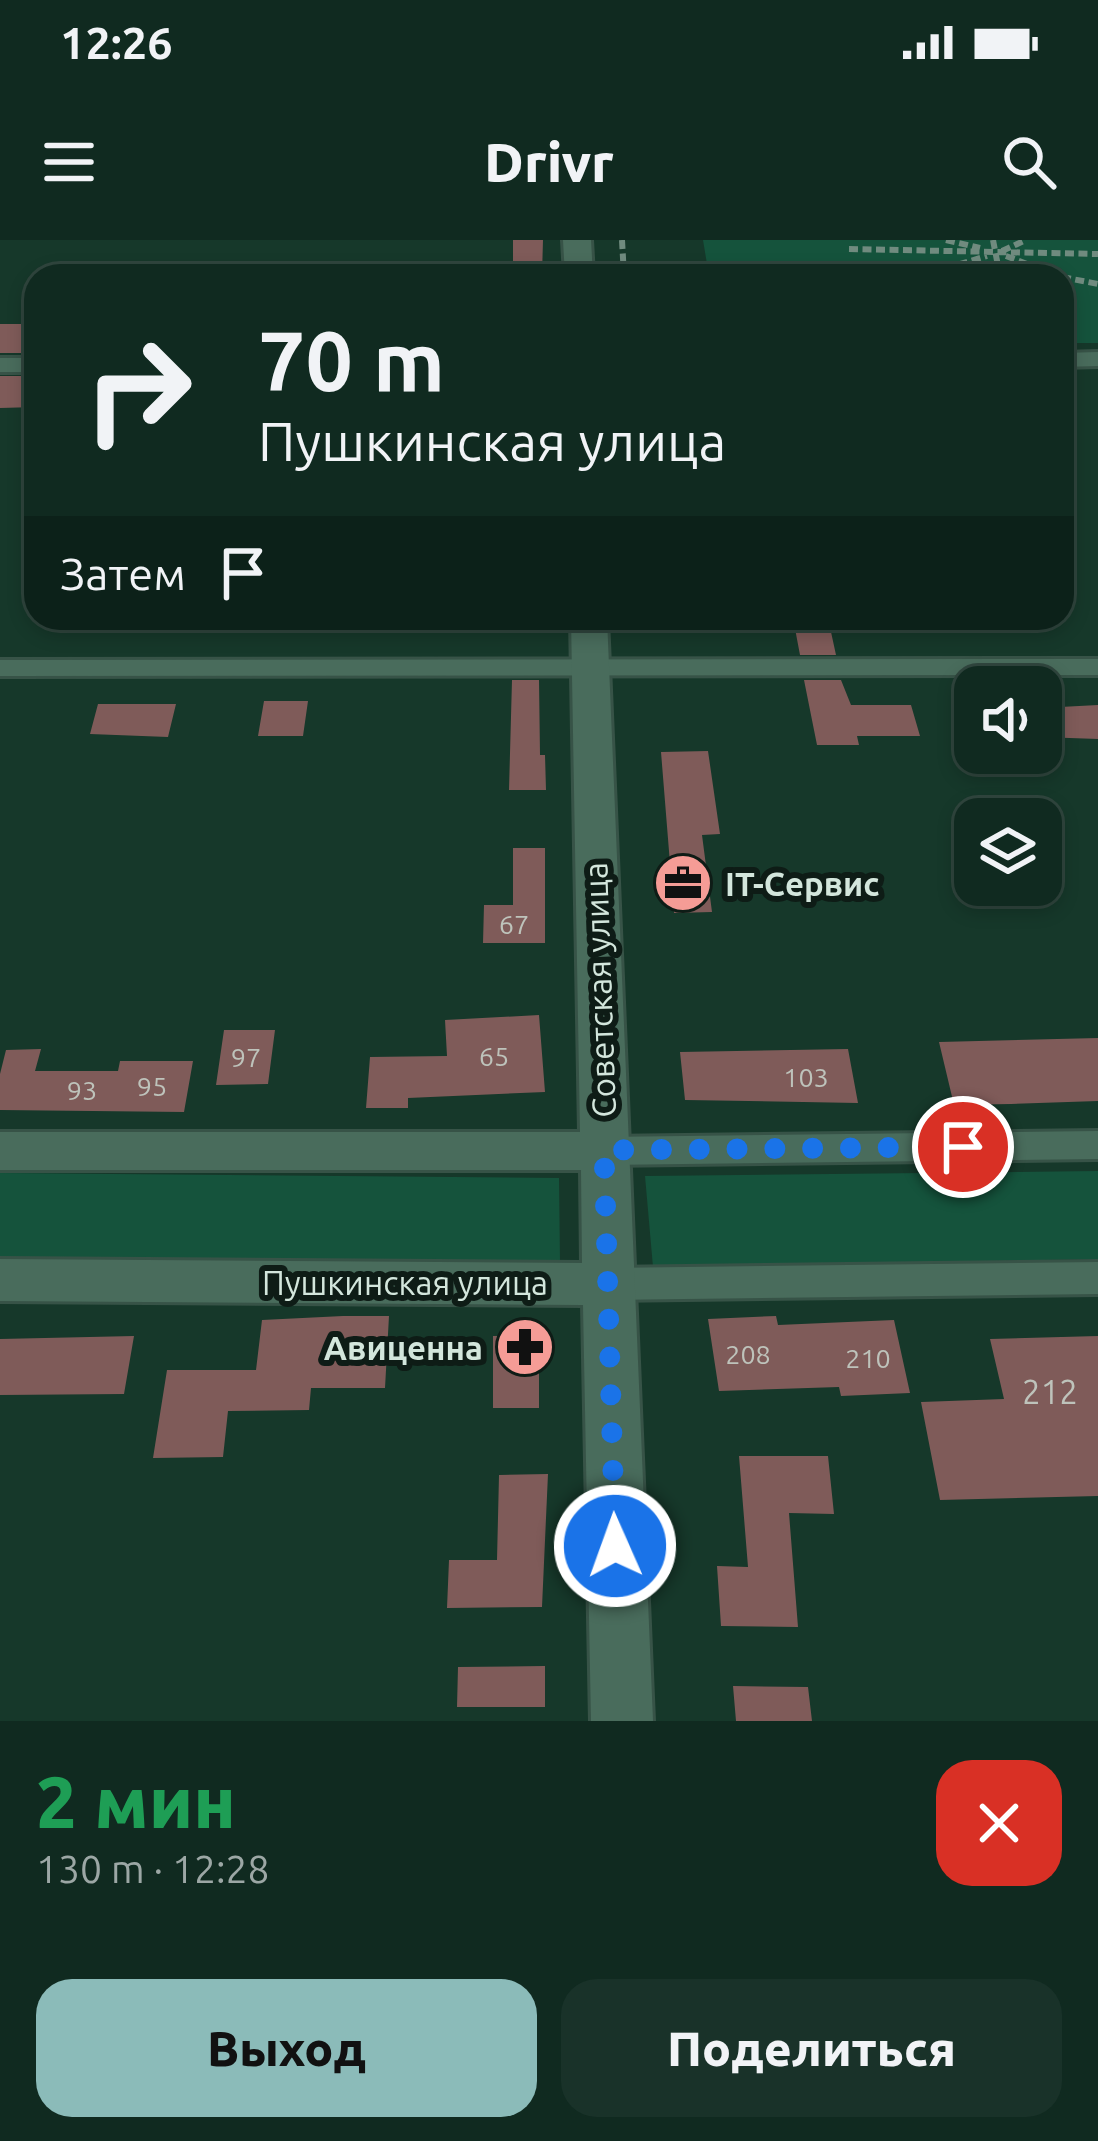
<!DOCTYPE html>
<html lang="ru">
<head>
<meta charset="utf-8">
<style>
	:root { --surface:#102a20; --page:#193229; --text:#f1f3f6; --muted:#9ca7a5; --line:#30463e; --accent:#8bbbb9 }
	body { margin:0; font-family:Ubuntu,sans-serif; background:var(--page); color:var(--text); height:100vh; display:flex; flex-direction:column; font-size:45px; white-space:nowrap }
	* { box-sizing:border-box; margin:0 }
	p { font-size:39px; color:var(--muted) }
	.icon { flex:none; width:66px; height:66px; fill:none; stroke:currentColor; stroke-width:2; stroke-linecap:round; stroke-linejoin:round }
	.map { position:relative; height:1481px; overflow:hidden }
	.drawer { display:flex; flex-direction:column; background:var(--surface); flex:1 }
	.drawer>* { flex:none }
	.guide { position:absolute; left:24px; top:24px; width:1050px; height:366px; border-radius:36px; box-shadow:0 6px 18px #0003,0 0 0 3px var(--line); background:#102a20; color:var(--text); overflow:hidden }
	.controls { position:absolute; left:954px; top:426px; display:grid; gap:24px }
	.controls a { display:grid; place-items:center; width:108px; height:108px; border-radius:24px; background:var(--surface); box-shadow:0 6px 18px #0003,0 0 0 3px var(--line); font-size:60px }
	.pin { position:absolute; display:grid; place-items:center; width:102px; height:102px; color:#fff; margin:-51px; border:6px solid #fff; border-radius:50%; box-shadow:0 3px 12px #0007 }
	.me { position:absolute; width:132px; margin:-66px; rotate:358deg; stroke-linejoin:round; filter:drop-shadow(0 0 9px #0008) }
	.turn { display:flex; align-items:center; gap:42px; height:252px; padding:0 36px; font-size:54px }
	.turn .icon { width:156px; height:156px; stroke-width:2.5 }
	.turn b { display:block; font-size:84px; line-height:102px }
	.then { display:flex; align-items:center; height:114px; padding:0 36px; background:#0003; gap:24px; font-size:45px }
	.round { display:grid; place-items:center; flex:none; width:126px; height:126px; border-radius:36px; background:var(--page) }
	.summary { display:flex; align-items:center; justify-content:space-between; height:204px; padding:0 36px }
	h1 { font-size:72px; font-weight:800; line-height:90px; color:#1e9e55 }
	.action { display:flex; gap:24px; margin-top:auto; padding:24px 36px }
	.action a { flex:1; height:138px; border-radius:36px; background:var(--accent); color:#111; font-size:48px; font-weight:800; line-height:138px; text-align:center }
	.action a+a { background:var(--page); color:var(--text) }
	.status { display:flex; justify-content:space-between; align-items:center; height:84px; padding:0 60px; background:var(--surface); direction:ltr }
	.status svg { height:33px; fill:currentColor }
	header { display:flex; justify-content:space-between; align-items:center; height:156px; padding:0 36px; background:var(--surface); font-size:54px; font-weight:800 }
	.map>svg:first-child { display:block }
	.green { fill:#15533c }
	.building { fill:#7f5b59 }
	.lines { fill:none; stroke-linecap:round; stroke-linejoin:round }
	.street-casing { stroke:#375347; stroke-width:6 }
	.secondary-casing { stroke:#375347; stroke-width:6 }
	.path { stroke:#708b7f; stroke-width:6; stroke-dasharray:9 4.5; stroke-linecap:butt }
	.street { fill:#496c5c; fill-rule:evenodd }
	.secondary { fill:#496c5c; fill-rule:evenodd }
	.route { stroke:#1a73e8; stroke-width:21; stroke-dasharray:0 37.8 }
	.labels { text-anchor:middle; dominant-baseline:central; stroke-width:12; stroke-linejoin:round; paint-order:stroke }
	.number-label { font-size:27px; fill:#bec3bb }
	.poi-label { font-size:33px; font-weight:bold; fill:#d3e6dc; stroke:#0e1c16; text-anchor:start }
	.street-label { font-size:33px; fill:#d3e6dc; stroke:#0e1c16 }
	.near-number-label { font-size:33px; fill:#bec3bb }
</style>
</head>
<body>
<div class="status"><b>12:26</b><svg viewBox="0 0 49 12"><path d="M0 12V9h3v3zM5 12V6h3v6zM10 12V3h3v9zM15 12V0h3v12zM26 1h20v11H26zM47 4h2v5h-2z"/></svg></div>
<header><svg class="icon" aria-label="menu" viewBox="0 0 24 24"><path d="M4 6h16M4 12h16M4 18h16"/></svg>Drivr<svg class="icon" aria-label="search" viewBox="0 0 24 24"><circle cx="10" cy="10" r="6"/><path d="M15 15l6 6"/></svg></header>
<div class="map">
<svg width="1098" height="1481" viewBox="0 0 1098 1481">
	<rect width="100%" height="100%" fill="#16382a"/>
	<path class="green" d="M 703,0 L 1098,0 L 1098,103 L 1062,103 L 1062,36 L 709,36 Z
		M 1098,931 L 1098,1019 L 653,1027 L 645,936 Z
		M 0,933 L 559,938 L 560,1022 L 0,1021 Z"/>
	<path class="building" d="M 513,0 L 543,0 L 542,35 L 513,35 Z
		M 0,84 L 36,84 L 36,113 L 0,113 Z
		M 0,136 L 36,136 L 36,167 L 0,168 Z
		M 793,378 L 828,378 L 836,415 L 800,415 Z
		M 512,440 L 539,440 L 540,515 L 545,515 L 546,550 L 509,550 Z
		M 804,440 L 841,440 L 851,465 L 911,465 L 920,496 L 857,496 L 859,505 L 817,505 Z
		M 264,461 L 308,461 L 303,496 L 258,496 Z
		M 98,464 L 176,464 L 168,497 L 90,494 Z
		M 1098,465 L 1098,499 L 1041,497 L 1041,468 Z
		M 708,511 L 720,594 L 702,595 L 712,672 L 674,673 L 661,512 Z
		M 513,608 L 545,608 L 545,703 L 483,703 L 484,665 L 513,665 Z
		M 539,775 L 545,852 L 408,858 L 408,868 L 366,868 L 370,817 L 447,816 L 445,780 Z
		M 224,790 L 275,790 L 268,844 L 216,845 Z
		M 1098,798 L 1098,861 L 1011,864 L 954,865 L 939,802 Z
		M 41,809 L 35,831 L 118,831 L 120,821 L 193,821 L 184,872 L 0,870 L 0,834 L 6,810 Z
		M 848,809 L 858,863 L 685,860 L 680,812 Z
		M 343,1076 L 389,1076 L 385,1148 L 311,1148 L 309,1170 L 228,1171 L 223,1217 L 153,1218 L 167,1130 L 256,1130 L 262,1080 Z
		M 776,1076 L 778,1085 L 894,1080 L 910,1153 L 841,1156 L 839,1147 L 719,1151 L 708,1079 Z
		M 539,1095 L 539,1168 L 493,1168 L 493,1096 Z
		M 134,1096 L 124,1154 L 0,1155 L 0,1099 Z
		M 1098,1096 L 1098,1256 L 940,1260 L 921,1162 L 1004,1159 L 990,1099 Z
		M 739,1216 L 828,1216 L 834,1274 L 789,1273 L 798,1387 L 721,1386 L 717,1326 L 748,1327 Z
		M 548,1234 L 542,1367 L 447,1368 L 449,1320 L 497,1320 L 499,1235 Z
		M 545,1426 L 545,1467 L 457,1467 L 458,1427 Z
		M 733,1446 L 808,1447 L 812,1481 L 736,1481 Z"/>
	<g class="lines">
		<defs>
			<path id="street" d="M 1098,112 L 1098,126 L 1062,127 L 1062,113 Z
				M 0,118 L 36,118 L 36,132 L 0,132 Z
				M 1098,419 L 1098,435 L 0,436 L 0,420 Z
				M 1098,891 L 1098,919 L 604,925 L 591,921 L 586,911 L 591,901 L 604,897 Z
				M 1098,1022 L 1098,1054 L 606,1060 L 592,1055 L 587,1044 L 592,1033 L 606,1028 Z"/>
			<path id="secondary" d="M 563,0 L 591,0 L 593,36 L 565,36 Z
				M 571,378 L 607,378 L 653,1481 L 591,1481 L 583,1065 L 0,1061 L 0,1019 L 582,1023 L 581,930 L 0,930 L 0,892 L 580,892 Z"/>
		</defs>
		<use href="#street" class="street-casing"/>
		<use href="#secondary" class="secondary-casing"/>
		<path class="path" d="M 622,0 L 624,36
			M 946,0 L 980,8
			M 993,0 L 1000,36
			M 849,9 L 1098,14
			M 1002,11 L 1026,0
			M 1006,16 L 1059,36
			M 920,36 L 987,16
			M 1062,37 L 1098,44"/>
		<use href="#street" class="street"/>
		<use href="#secondary" class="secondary"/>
	</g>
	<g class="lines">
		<path class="route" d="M 615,1306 L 604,910 L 963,907"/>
	</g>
	<defs>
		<symbol id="office-disc" viewBox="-11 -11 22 22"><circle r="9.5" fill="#f59c96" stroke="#0e1c16"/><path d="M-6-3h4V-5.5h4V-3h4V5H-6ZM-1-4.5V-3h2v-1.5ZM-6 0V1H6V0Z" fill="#111"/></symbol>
		<symbol id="pharmacy-disc" viewBox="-11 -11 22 22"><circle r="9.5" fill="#f59c96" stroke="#0e1c16"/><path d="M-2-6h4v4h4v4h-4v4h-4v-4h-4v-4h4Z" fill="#111"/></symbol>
	</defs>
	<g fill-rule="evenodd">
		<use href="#office-disc" x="650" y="610" width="66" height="66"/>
		<use href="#pharmacy-disc" x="492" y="1074" width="66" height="66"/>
	</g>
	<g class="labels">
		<g class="number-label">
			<text x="514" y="684">67</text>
			<text x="494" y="816">65</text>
			<text x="246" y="817">97</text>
			<text x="806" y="837">103</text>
			<text x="152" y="846">95</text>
			<text x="82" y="850">93</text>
			<text x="748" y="1114">208</text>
			<text x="868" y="1118">210</text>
		</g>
		<g class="poi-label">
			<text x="725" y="643">IT-Сервис</text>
			<text x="483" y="1107" text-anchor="end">Авиценна</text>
		</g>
		<g class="street-label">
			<text transform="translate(599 750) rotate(-92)">Советская улица</text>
			<text x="405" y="1042">Пушкинская улица</text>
		</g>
		<g class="near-number-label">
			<text x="1050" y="1151">212</text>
		</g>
	</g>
</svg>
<div class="controls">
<a><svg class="icon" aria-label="sound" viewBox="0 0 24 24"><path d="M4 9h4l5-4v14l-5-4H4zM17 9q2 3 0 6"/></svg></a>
<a><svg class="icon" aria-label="layers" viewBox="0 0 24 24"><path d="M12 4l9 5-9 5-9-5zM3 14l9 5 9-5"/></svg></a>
</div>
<div class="pin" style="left:963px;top:907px;background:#d93025"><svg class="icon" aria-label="arrive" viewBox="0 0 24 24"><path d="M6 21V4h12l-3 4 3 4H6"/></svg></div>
<svg class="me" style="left:615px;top:1306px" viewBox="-20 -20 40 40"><circle r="17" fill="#1a73e8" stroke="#fff" stroke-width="3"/><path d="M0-11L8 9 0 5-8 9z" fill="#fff"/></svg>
<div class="guide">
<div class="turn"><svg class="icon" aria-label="right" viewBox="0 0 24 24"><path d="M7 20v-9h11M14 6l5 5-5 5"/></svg><div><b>70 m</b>Пушкинская улица</div></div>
<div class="then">Затем<svg class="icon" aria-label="arrive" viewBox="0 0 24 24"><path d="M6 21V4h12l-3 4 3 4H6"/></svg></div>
</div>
</div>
<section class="drawer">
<div class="summary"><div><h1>2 мин</h1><p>130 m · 12:28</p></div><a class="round" style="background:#d93025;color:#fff"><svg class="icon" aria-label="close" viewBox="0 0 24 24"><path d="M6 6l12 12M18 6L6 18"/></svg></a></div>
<div class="action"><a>Выход</a><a>Поделиться</a></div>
</section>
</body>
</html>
